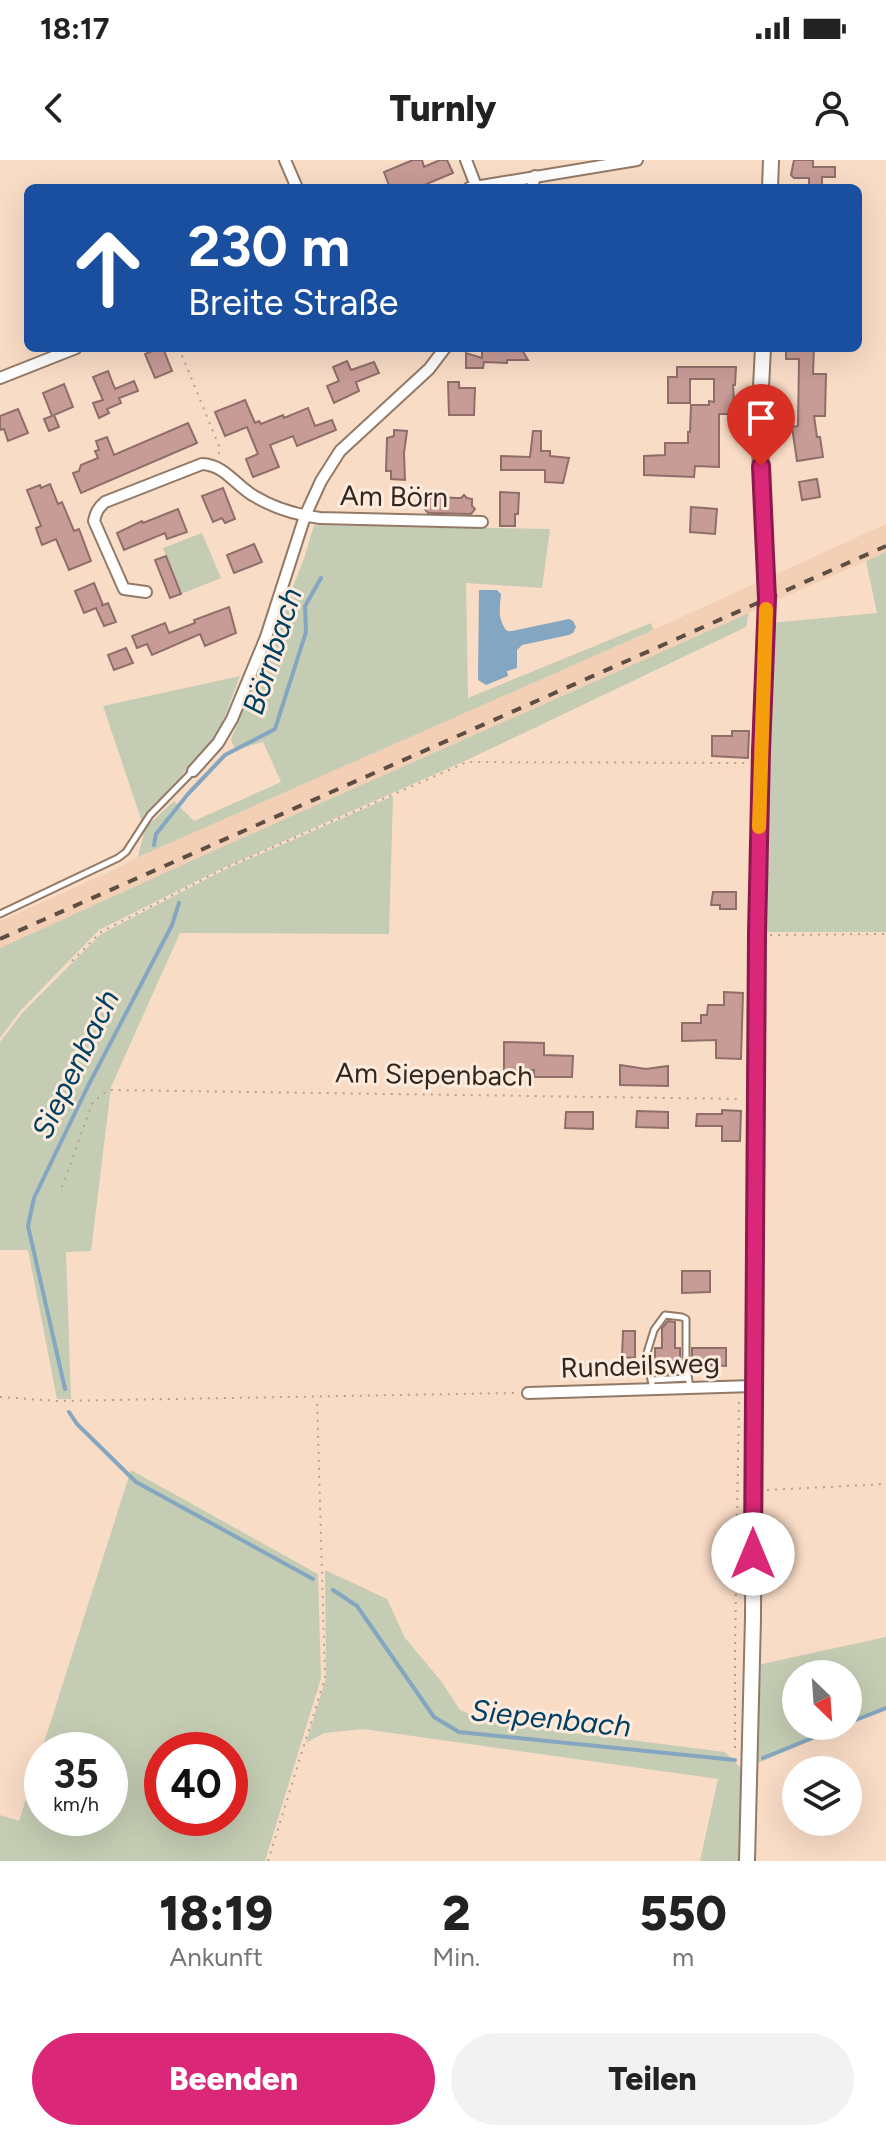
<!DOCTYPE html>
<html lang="de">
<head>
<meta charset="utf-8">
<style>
	:root { --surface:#fff; --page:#f2f2f2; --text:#222; --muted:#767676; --accent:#db2777 }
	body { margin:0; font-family:Figtree,sans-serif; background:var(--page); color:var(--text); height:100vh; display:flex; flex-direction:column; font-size:30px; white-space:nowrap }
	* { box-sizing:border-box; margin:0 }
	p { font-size:26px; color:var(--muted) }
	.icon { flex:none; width:44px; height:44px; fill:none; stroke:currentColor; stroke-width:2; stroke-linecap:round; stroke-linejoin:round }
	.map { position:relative; height:1701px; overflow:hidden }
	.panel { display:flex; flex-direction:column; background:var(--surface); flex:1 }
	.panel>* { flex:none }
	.top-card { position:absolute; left:24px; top:24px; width:838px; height:168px; border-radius:12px; box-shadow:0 8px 32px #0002; background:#1a4fa0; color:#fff; overflow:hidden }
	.needle { width:52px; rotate:155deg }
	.fabs { position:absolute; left:782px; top:1500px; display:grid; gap:16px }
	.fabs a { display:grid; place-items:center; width:80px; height:80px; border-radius:50%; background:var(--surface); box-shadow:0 8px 32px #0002; font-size:40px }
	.speed { position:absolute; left:24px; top:1572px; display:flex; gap:16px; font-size:40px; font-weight:700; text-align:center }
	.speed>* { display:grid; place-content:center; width:104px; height:104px; border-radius:50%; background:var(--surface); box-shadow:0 8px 32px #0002; line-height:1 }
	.speed small { font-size:20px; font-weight:400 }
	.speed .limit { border:12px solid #d22; background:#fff; color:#111 }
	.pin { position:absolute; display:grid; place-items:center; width:68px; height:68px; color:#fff; margin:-82px -34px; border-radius:50% 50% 50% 0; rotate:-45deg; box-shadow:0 0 8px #0007 }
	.pin .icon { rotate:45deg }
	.me { position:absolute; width:88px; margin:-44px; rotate:0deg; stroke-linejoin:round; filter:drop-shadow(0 0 6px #0008) }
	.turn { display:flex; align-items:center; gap:28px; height:168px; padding:0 32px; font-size:36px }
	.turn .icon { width:104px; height:104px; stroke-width:2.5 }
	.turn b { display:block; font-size:56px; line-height:68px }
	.eta { display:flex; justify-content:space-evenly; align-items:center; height:136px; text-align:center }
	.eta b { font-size:48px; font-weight:800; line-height:56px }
	.cta { display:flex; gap:16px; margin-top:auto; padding:16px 32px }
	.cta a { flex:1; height:92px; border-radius:48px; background:var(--accent); color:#fff; font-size:32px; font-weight:800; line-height:92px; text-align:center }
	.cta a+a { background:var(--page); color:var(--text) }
	.status { display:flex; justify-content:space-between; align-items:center; height:56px; padding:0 40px; background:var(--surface); direction:ltr }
	.status svg { height:22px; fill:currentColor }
	header { display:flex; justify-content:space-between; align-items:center; height:104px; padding:0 32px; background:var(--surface); font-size:36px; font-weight:800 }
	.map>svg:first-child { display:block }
	.built { fill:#f3cfb5 }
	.green { fill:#c4ccb3; fill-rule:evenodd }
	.water { fill:#84a6c0 }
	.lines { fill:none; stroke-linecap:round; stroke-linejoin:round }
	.stream { stroke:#84a6c0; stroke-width:4 }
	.building { fill:#c79b96; stroke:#8f6e6a; stroke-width:2 }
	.lane-casing { stroke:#937a66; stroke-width:9 }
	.street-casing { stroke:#937a66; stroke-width:14 }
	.secondary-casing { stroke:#937a66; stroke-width:18 }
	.path { stroke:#b7a08f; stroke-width:2; stroke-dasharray:2 6; stroke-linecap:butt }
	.lane { stroke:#fff; stroke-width:5 }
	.street { stroke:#fff; stroke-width:10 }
	.secondary { stroke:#fff; stroke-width:14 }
	.rail { stroke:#5d4e43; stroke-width:4; stroke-dasharray:10 10; stroke-linecap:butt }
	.route-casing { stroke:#8e194d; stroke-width:20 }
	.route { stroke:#db2777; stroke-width:14 }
	.slow { stroke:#f59e0b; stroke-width:14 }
	.labels { text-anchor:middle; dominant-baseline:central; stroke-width:6; stroke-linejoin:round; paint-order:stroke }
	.street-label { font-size:28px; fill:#32271f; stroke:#fdecde }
	.water-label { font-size:30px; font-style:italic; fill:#014063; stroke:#fdecde }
</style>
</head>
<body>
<div class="status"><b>18:17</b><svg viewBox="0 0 49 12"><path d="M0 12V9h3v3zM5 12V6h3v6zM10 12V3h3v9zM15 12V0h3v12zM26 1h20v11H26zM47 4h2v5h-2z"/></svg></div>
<header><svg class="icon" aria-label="back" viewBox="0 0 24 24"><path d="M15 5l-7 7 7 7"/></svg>Turnly<svg class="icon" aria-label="person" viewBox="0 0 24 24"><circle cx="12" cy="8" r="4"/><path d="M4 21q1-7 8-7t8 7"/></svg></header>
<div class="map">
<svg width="886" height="1701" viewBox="0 0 886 1701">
	<rect width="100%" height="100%" fill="#f9dcc6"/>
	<path class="built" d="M 886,364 L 886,392 L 224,686 L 0,788 L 0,761 L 111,711 L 138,697 L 653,470 Z"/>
	<path class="green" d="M 314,365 L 550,369 L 542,428 L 466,423 L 468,538 L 651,463 L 653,470 L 138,697 L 145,668 L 174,641 L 194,661 L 281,622 L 263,582 L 235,590 L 231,579 L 304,399 Z
		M 202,373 L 221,418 L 181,434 L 163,388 Z
		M 886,392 L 886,772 L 761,772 L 770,463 L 877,453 L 866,401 Z
		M 749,453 L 746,467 L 467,600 L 223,708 L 99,770 L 21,850 L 0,878 L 0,788 L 224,686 Z
		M 240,516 L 219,572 L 142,662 L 103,546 Z
		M 393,636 L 389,774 L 180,773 L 111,927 L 91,1091 L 66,1092 L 71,1239 L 57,1239 L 28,1090 L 0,1090 L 0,882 L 23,852 L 101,774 L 222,711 Z
		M 131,1310 L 318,1414 L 321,1518 L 265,1701 L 0,1701 L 0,1655 L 19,1661 ZM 42,1590 L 110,1590 L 110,1658 L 42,1658 ZM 162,1590 L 230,1590 L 230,1658 L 162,1658 Z
		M 325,1410 L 387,1439 L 405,1478 L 441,1521 L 460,1550 L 488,1562 L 725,1592 L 747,1614 L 744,1701 L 700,1701 L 718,1619 L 363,1569 L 324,1573 L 306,1583 L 326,1518 Z
		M 886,1477 L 886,1548 L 848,1565 L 848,1514 L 796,1514 L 796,1566 L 845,1566 L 756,1604 L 753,1506 Z"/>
	<path class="water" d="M 479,430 L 497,430 L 501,434 C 500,448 497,459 507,471 L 512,471 L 569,459 L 573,461 L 576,467 L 573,473 L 569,475 L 522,485 L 517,490 L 517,508 L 507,511 L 508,516 L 486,525 L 478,520 Z"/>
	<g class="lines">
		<path class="stream" d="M 154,685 L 156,674 L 188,634 L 225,595 L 275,569 L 306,472 L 305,446 L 321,418
			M 65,1229 L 28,1066 L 34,1038 L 88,926 L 172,765 L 179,743
			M 69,1252 L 77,1264 L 136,1322 L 313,1419
			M 333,1430 L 357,1446 L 434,1557 L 459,1572 L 735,1600
			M 848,1563 L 886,1548
			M 763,1598 L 842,1566"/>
	</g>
	<path class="building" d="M 413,0 L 422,0 L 424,7 L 440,0 L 447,0 L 453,13 L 417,28 L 390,28 L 384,12 Z
		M 794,0 L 813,0 L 813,7 L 835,7 L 835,17 L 822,17 L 822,28 L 809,28 L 809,18 L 794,18 L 791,15 Z
		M 160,188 L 163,188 L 172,211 L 155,218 L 145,194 Z
		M 482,188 L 521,188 L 528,200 L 507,200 L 507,203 L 484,202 L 483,208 L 466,208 L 466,193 L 482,198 Z
		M 786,188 L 814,188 L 813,214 L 826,214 L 825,256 L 814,256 L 817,277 L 820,277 L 823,297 L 797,301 L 792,267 L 798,266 L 799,199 L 786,199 Z
		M 347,201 L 351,210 L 374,202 L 379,213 L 356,222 L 359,231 L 334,243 L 327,226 L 339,221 L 333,207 Z
		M 677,207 L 736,207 L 735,225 L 733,225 L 735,254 L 719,254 L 719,307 L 695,306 L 694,317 L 644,315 L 644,296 L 665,295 L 665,283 L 688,283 L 688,272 L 690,272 L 691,245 L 709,245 L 709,241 L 714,242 L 714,219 L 690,219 L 690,243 L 668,243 L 668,217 L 677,217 Z
		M 108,211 L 115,229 L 134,221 L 138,231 L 119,238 L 121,243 L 107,249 L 109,253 L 99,258 L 93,243 L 103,240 L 93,217 Z
		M 448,222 L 459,222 L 459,228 L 475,228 L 474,255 L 449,255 Z
		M 64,224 L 73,247 L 54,255 L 59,267 L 49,271 L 44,259 L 52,256 L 43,233 Z
		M 245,240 L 255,263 L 259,261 L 261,264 L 283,255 L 284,258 L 308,248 L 315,266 L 332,260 L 336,270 L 297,286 L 293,276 L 270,285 L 279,307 L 253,317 L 246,299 L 258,294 L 247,267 L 225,276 L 215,252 Z
		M 18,249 L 28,273 L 8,281 L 4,269 L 0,270 L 0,256 Z
		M 188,263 L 197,283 L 81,333 L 73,313 L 79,311 L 81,305 L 98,298 L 95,291 L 99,290 L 96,281 L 107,277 L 114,295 Z
		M 394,270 L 407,271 L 404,293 L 405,320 L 391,319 L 391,311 L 386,311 L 387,278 L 394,276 Z
		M 533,271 L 541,271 L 541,291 L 550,291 L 550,296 L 569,298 L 563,323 L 545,322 L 545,310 L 501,310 L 501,296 L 530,297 Z
		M 817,319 L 820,337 L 802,340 L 799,322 Z
		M 50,324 L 58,344 L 62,342 L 74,371 L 79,369 L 91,401 L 69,410 L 56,379 L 42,385 L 36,368 L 41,366 L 27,330 L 40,325 L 41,328 Z
		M 223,328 L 235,359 L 225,363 L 222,358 L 213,362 L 202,336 Z
		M 500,332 L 519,333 L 518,354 L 515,354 L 515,366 L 500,366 Z
		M 436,335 L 438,337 L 457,338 L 461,338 L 464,335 L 467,338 L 472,339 L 472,346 L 475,349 L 471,354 L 428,353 L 424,348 L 428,345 L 428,338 L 433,338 Z
		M 691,347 L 717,349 L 715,374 L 690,372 Z
		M 178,349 L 187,372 L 167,379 L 165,373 L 124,390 L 117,373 L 142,361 L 143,363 Z
		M 254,384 L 262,402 L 234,413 L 227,395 Z
		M 166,396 L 181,434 L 170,438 L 155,400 Z
		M 94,423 L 103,445 L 101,446 L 108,443 L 116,462 L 104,466 L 96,448 L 84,453 L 75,431 Z
		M 229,447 L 236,473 L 205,486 L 200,474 L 152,495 L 147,484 L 137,488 L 132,476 L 165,463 L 169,473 L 195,463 L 194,460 Z
		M 126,488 L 133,503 L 114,510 L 108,495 Z
		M 732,571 L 749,571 L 748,598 L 712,596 L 712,576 L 732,576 Z
		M 713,732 L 736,732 L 736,749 L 720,749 L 720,745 L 711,745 Z
		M 724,832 L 743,833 L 741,899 L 716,898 L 716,880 L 682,881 L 682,863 L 701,863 L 701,855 L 707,855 L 708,845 L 724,845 Z
		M 504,882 L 544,883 L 544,895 L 573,896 L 572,917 L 534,917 L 534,910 L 504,910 Z
		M 620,905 L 646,909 L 668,906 L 668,926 L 620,925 Z
		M 722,950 L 741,951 L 740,981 L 722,981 L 722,966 L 696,966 L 697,954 L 722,954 Z
		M 637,951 L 668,952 L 668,968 L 636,967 Z
		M 566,952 L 593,952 L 593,969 L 565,968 Z
		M 682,1111 L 710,1111 L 710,1132 L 682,1133 Z
		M 668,1161 L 675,1162 L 675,1188 L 680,1188 L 680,1204 L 674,1204 L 674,1213 L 655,1214 L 655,1188 L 662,1188 L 662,1168 Z
		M 623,1171 L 635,1171 L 635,1198 L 622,1197 Z
		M 692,1188 L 726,1188 L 726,1206 L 692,1204 Z"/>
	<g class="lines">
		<defs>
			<path id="lane" d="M 0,754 L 118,698 L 126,692 L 150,655 L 193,611
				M 651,1220 L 688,1218
				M 653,1229 L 646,1196 L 654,1170 L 665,1155 L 682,1157 L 686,1159 L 686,1204 L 690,1227"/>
			<path id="street" d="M 285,0 L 297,28
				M 466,0 L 476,26
				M 469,28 L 637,0
				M 532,28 L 535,16
				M 0,218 L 76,188
				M 146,432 L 124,429 L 94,361 C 96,352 98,348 105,342 L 202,304 C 225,305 235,325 254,336 C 274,348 298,355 320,358 L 482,362
				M 193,611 L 218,583 L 232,559 L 266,477 L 305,356 L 321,321 L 340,291 L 429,209 L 445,188
				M 528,1233 L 753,1226"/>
			<path id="secondary" d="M 770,28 L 771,0
				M 747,1701 L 753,1458 L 757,774 L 761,591 L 767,439 L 759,266 L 763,188"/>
		</defs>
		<use href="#lane" class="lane-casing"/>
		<use href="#street" class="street-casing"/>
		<use href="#secondary" class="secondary-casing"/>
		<path class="path" d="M 179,188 L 219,286 L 219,294
			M 770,775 L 886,774
			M 72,801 L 101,772 L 223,709 L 467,602 L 745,603
			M 62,1027 L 92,944 L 102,934 L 111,930 L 741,939
			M 0,1237 L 57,1241 L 515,1233
			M 767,1330 L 886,1324
			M 735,1588 L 735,1488 L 739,1238
			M 268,1701 L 325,1518 L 317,1238"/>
		<use href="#lane" class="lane"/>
		<use href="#street" class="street"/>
		<use href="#secondary" class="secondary"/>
		<path class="rail" d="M 0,779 L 886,386"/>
	</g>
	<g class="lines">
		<defs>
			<path id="route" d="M 753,1394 L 757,774 L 761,591 L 767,439 L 761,306"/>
		</defs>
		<use href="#route" class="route-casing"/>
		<use href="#route" class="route"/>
		<path class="slow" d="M 759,667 L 766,449"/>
	</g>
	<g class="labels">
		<g class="street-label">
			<text transform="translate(394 336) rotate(1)">Am Börn</text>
			<text transform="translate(434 914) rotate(1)">Am Siepenbach</text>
			<text transform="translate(640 1205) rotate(-2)">Rundeilsweg</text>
		</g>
		<g class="water-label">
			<text transform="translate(272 491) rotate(-72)">Börnbach</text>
			<text transform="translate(75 904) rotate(-64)">Siepenbach</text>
			<text transform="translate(551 1558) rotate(6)">Siepenbach</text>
		</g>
	</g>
</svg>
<div class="fabs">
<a><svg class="needle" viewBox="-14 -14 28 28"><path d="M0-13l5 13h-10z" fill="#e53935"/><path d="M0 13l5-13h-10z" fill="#767676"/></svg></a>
<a><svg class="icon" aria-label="layers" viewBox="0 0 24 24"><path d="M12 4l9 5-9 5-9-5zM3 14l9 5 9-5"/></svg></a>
</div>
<div class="speed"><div>35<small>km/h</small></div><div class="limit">40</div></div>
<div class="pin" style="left:761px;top:306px;background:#d93025"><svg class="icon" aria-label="arrive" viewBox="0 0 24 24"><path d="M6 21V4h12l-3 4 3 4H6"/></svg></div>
<svg class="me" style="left:753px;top:1394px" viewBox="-20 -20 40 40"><circle r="19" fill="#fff"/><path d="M0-13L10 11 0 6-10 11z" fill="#db2777"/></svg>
<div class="top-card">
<div class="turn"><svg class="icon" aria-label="ahead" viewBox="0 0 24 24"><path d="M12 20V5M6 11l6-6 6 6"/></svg><div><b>230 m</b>Breite Straße</div></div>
</div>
</div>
<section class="panel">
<div class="eta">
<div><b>18:19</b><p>Ankunft</p></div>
<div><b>2</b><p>Min.</p></div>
<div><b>550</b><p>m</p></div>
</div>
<div class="cta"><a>Beenden</a><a>Teilen</a></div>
</section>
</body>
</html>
